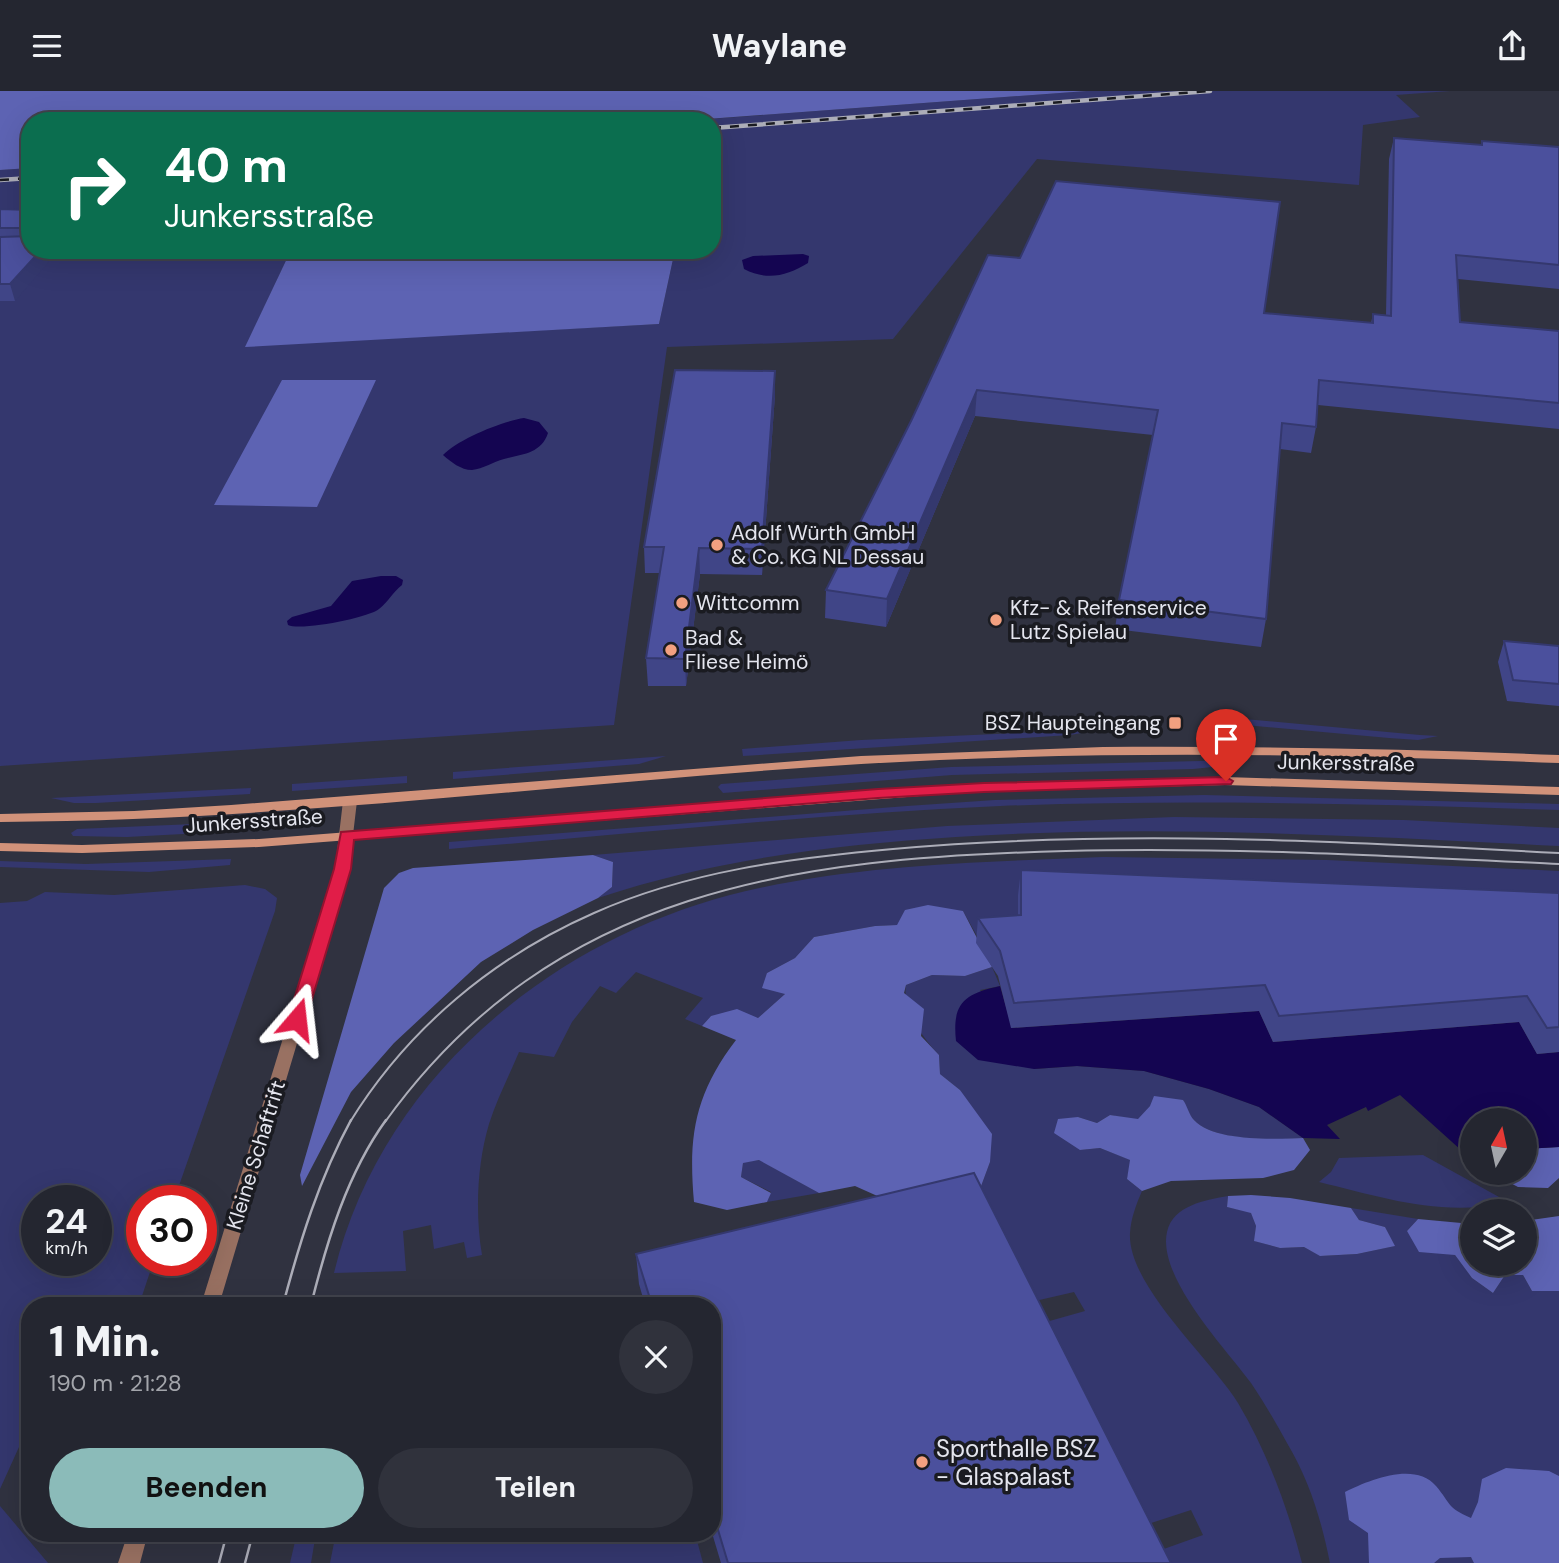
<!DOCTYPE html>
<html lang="de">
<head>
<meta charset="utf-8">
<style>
	:root { --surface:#242630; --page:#30323c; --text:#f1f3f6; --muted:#a3a5ab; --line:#41434c; --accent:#8bbbb9 }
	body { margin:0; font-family:"DM Sans",sans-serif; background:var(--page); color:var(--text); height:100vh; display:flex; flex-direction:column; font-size:26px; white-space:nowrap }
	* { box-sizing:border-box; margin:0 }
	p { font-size:23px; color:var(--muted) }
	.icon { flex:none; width:38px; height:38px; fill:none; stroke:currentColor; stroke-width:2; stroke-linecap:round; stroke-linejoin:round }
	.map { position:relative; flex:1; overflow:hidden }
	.drawer { position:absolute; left:21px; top:1206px; width:700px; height:245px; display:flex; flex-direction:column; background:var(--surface); border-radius:28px; box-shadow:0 7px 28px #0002,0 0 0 2px var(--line) }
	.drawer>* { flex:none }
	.guide { position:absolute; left:21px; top:21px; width:700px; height:147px; border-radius:28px; box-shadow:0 7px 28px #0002,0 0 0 2px var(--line); background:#0b6e4f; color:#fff; overflow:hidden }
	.needle { width:46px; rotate:9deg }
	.controls { position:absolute; left:1460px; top:1017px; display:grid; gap:14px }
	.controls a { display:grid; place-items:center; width:77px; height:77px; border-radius:50%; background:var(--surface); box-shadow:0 7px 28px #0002,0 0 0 2px var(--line); font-size:35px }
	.speed { position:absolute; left:21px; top:1094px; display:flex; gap:14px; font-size:35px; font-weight:700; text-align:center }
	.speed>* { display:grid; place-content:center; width:91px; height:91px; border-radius:50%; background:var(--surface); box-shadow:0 7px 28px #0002,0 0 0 2px var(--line); line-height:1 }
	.speed small { font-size:18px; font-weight:400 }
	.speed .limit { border:10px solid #d22; background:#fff; color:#111 }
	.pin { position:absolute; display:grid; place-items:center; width:60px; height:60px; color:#fff; margin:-72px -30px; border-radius:50% 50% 50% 0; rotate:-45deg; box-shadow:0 0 7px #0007 }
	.pin .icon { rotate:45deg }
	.me { position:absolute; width:77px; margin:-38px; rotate:17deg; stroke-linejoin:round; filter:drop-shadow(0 0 5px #0008) }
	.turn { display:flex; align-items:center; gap:24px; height:147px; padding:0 28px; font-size:32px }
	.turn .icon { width:91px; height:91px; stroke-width:2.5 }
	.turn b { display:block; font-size:49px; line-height:60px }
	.round { display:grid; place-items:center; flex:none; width:74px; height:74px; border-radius:37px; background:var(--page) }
	.overview { display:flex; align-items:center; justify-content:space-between; height:119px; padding:0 28px }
	h1 { font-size:42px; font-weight:800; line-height:52px }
	.button { display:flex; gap:14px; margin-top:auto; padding:14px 28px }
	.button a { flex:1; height:80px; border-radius:42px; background:var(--accent); color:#111; font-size:28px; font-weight:800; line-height:80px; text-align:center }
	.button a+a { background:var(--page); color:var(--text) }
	header { display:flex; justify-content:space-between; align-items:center; height:91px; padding:0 28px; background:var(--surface); font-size:32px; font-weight:800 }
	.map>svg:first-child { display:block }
	.green { fill:#34376e; fill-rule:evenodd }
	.forest { fill:#5d63b3 }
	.water { fill:#140551 }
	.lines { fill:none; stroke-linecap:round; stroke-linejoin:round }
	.minor { fill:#997162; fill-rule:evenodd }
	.secondary { fill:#d1927a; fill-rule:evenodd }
	.tram-far1 { stroke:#acadb8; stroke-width:2 }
	.tram { stroke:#acadb8; stroke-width:2.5 }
	.rail-casing { stroke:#acadb8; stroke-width:4.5 }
	.rail { stroke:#1a1b21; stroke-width:2.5; stroke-dasharray:9; stroke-linecap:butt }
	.wall { fill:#404587 }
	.shaded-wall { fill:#34386e }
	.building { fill:#4b509d; stroke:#34386e; stroke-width:2 }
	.route { fill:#e11d48; stroke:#92132f; stroke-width:2 }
	.poi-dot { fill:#f2a080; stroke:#1a1b21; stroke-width:2.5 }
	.labels { text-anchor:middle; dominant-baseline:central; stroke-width:7; stroke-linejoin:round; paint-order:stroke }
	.poi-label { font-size:21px; fill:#e4e5ee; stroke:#1a1b21; text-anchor:start }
	.street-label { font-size:21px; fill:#e4e5ee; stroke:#1a1b21 }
	.near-poi-label { font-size:24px; fill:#e4e5ee; stroke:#1a1b21; text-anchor:start }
</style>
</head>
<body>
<header><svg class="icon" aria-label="menu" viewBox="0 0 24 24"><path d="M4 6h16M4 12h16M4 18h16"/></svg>Waylane<svg class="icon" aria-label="share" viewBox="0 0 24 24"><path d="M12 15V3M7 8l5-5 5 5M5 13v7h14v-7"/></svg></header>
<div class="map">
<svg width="1559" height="1472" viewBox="0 0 1559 1472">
	<rect width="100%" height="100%" fill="#303240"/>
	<path class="green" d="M 1087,0 L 1450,0 L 1396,4 L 1420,26 L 1363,34 L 1359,94 L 1037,68 L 893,248 L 667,256 L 614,634 L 0,675 L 0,79 L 30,77 L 30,159 L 291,159 L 246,255 L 659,233 L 675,159 L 712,159 L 712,30 L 682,30 Z
		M 1233,627 L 1420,644 L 1438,645 L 1418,649 L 1389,647 L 1234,633 Z
		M 1128,628 L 1129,634 L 1070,644 L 743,665 L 742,658 L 861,649 L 1041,641 Z
		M 666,665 L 639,673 L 453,688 L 453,681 Z
		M 1242,669 L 1242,673 L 1193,678 L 952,684 L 723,702 L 718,696 L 721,693 L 951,676 Z
		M 407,685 L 407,692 L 292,700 L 292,693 Z
		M 251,697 L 250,703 L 96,712 L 74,712 L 51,707 Z
		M 1204,704 L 1559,713 L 1559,719 C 1373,713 1187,708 1000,715 C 816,723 632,743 449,758 L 449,751 L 907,715 L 995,709 Z
		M 1174,726 L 1404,729 L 1559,737 L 1559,755 C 1358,745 1157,733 956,746 C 834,754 715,768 598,807 L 612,796 L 613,771 L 593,764 L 947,735 Z
		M 241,731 L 239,740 L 127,746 L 73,745 L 71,742 L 77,738 Z
		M 1103,766 L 1327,769 L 1559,780 L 1559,827 L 1019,804 L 1018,854 L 981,852 L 963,820 L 897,834 L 875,835 L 814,846 L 795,867 L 767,882 L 785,903 L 758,927 L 711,925 L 702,935 L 685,928 L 703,907 L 636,881 L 616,902 L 600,895 L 572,931 L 554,966 L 519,961 C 509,985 497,1008 489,1033 C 477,1073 475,1123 482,1164 L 467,1167 L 464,1151 L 434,1158 L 431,1134 L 403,1140 L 406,1180 L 334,1182 C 381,987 554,845 746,800 C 862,773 984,771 1103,766 Z
		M 231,768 L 230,774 L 149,781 L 0,776 L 0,770 L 86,773 Z
		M 245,794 L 265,798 L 277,807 L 275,820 L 174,1109 L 142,1110 L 142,1169 L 154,1169 L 139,1214 L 30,1214 L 30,1348 L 19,1356 L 0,1398 L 0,812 L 27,810 L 45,801 L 114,804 ZM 37,1110 L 96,1110 L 96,1169 L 37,1169 Z
		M 992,876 L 1000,895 L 980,899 L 1034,978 L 1077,975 L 1144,980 L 1209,998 L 1259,1016 L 1303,1047 C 1276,1049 1214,1051 1194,1029 C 1189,1024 1186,1014 1183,1009 L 1150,1015 L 1138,1029 L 1110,1024 L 1097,1032 L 1078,1026 L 1080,1059 L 1100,1057 L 1131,1069 L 1127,1088 L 1142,1100 C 1136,1114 1131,1127 1130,1142 C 1127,1194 1211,1268 1238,1312 C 1267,1361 1288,1417 1302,1472 L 1167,1472 L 1161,1459 L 1203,1444 L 1191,1419 L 1145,1434 L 1046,1231 L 1085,1220 L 1074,1201 L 1035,1210 L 980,1098 L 990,1071 L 960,999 L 940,983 L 939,964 C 923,947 902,919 906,894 L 932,884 L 965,885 Z
		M 1423,1064 L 1508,1111 C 1444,1127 1381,1106 1319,1091 L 1331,1081 L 1339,1067 Z
		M 760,1069 L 819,1102 L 767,1111 L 771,1101 L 741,1086 L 743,1071 Z
		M 1228,1105 L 1227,1116 L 1251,1121 L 1256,1135 L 1255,1150 L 1280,1157 L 1304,1156 L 1321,1165 L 1357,1163 L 1394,1155 L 1385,1136 L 1359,1129 L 1351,1117 L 1418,1128 L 1407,1140 L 1455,1164 L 1472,1187 L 1493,1202 L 1505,1184 L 1523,1184 L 1532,1200 L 1559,1200 L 1559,1472 L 1330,1472 C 1321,1428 1310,1391 1287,1352 C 1276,1332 1264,1311 1251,1292 C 1226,1258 1157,1186 1167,1141 C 1173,1114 1206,1109 1228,1105 Z
		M 0,1415 L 48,1472 L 0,1472 Z
		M 297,1442 L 316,1442 L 311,1472 L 290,1472 Z
		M 336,1442 L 695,1442 L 703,1472 L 330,1472 Z"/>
	<path class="forest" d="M 0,0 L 1087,0 L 680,30 L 30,30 L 30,77 L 0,79 Z
		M 291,159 L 675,159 L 659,233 L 245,256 Z
		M 282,289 L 376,289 L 317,416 L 214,414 Z
		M 593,764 L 613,771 L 612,796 L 598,807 L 533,839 L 481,871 L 394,952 L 351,1001 L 302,1095 L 300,1084 L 384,797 L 399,782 L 413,777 Z
		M 928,814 L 963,820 L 992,876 L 965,885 L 932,884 L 906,894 L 904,902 L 924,918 L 921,945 L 939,964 L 940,983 L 960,999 L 992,1043 L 990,1071 L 980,1098 L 902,1116 L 855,1095 L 819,1102 L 759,1069 L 743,1072 L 741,1086 L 771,1102 L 767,1111 L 727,1119 L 694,1111 C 688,1044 695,1003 736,949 L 702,935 L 711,925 L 737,918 L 758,927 L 785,903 L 762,897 L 767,882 L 795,867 L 814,846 L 875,835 L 897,834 L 905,819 Z
		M 1154,1005 L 1183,1009 C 1187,1014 1189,1024 1194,1029 C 1214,1051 1276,1048 1303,1047 L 1310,1059 L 1294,1079 L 1263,1087 L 1171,1090 L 1142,1100 L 1127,1088 L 1130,1069 L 1100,1057 L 1080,1059 L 1054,1042 L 1058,1028 L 1078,1026 L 1097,1032 L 1110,1024 L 1138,1028 L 1150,1015 Z
		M 1559,1056 L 1559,1087 L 1548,1097 L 1518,1096 L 1491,1082 L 1524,1082 L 1524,1058 Z
		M 1251,1104 L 1290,1107 L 1351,1117 L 1359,1129 L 1385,1136 L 1395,1155 L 1357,1163 L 1320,1165 L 1304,1156 L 1280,1157 L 1254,1150 L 1256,1135 L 1251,1122 L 1227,1116 L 1228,1105 Z
		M 1559,1125 L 1559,1200 L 1532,1200 L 1523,1184 L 1505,1184 L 1493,1202 L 1472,1187 L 1455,1164 L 1419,1161 L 1407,1140 L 1418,1128 L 1472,1133 L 1472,1172 L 1524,1172 L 1524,1130 Z
		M 1506,1377 L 1549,1380 L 1559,1385 L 1559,1472 L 1474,1472 L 1471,1466 L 1440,1467 L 1434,1472 L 1369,1472 L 1368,1442 L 1349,1429 L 1345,1401 C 1369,1389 1415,1370 1436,1395 C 1452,1414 1446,1416 1471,1427 L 1478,1411 L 1482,1388 Z"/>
	<path class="water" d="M 803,163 L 809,165 L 808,172 C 787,185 767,190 744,178 L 742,169 L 753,165 Z
		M 524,327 L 539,331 L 548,342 C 541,363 522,363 504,368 C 493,371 483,378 472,379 C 461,379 451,371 443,364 C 458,348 503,330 524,327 Z
		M 381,485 L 396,485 L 403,489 L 402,494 C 393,501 388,511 379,518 C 368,527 301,540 288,534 L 287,530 L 292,526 L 331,515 L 352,490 Z
		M 1000,895 L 1012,937 L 1259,920 L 1273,951 L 1519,931 L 1537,963 L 1559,961 L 1559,1056 L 1524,1058 L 1524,1029 L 1472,1029 L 1472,1069 L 1400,1004 L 1368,1020 L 1366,1016 L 1327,1034 L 1340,1048 L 1303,1047 L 1259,1016 L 1209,998 L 1144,980 L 1077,975 L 1034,978 L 978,969 L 956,950 C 952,912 964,903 1000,895 Z"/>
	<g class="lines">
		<path class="minor" d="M 350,706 L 357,710 L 349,778 L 219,1214 L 201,1214 L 335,778 L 343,710 Z
			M 128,1442 L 148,1442 L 140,1472 L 118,1472 Z"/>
		<path class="secondary" d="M 1103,656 C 1255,655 1407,658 1559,664 L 1559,672 C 1326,663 1094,659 861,673 C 618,688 376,718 133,728 C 89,730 44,730 0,731 L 0,723 L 134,720 L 231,714 L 861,665 Z
			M 1225,686 L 1559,696 L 1559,704 L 1225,694 L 984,700 L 259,756 L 82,762 L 0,760 L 0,752 L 82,754 L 259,748 L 984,692 Z"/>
		<path class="tram-far1" d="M 350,1031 C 408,937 494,866 594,822 C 688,780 792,767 893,758 C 1115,738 1337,750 1559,762
			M 385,1031 C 554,796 798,767 1066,760 C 1231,756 1395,765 1559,773"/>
		<path class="tram" d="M 283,1214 C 300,1150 319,1088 351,1029
			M 311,1214 C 327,1150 347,1083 386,1029
			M 219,1472 L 227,1442
			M 245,1472 L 253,1442"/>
		<defs>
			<path id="rail" d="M 712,37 L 1210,0
				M 0,89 L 30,87"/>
		</defs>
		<use href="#rail" class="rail-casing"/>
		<use href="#rail" class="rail"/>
	</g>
	<path class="wall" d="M 1394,47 L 1481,54 L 1482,50 L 1559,56 L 1559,198 L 1458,188 L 1460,231 L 1559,240 L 1559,338 L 1318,314 L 1316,336 L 1311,362 L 1280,358 L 1266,528 L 1261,556 L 1115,538 L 1119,509 L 1153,344 L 975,325 L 886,536 L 825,527 L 826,499 L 912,328 L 988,164 L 1264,222 L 1371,232 L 1373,223 L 1386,224 L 1389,68 Z
		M 0,118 L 30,119 L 30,159 L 15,210 L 0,210 Z
		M 775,280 L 775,304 L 762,484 L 700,483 L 686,595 L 648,595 L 646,567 L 660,482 L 645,482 L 644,456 Z
		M 1504,550 L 1559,555 L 1559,615 L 1507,610 L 1498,571 Z
		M 1021,779 L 1559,802 L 1559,961 L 1537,963 L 1519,931 L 1273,951 L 1259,920 L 1011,937 L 998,885 L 976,852 L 978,827 L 1018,824 L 1018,804 Z
		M 636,1163 L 1171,1472 L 721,1472 L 712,1442 L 712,1214 L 645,1214 L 639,1193 Z"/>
	<path class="shaded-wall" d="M 41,159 L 59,159 L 15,210 L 10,193 Z
		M 775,280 L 775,304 L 762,484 L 762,458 Z
		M 977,299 L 975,325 L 886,536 L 887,508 Z
		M 699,457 L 700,483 L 686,595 L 685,568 Z"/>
	<path class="building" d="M 1394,47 L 1482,54 L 1482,50 L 1559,56 L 1559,174 L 1456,164 L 1460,231 L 1559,240 L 1559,312 L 1319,289 L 1316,336 L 1282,332 L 1266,528 L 1119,509 L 1158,319 L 977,299 L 887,508 L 826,499 L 912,328 L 988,164 L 1020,167 L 1056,90 L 1280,111 L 1264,222 L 1373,232 L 1373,223 L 1391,225 Z
		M 0,118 L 30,119 L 30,141 L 26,137 L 0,137 Z
		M 30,145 L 30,159 L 41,159 L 10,193 L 0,193 L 0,146 Z
		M 675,279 L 775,280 L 762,458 L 699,457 L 685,568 L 646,567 L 664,456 L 644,456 Z
		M 1504,550 L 1559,555 L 1559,593 L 1513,589 Z
		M 1021,779 L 1559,802 L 1559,936 L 1547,937 L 1527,905 L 1279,925 L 1265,894 L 1014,912 L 1000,860 L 978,827 L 1021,824 Z
		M 974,1082 L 1171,1472 L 728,1472 L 712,1419 L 712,1214 L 652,1214 L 636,1163 Z"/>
	<path class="route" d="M 1226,686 L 1233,690 L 1231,693 L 984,701 L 878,707 L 354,749 L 351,778 L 306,928 L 304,933 L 291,933 L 288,928 L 334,778 L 341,741 L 878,698 L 984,692 Z"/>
	<g class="poi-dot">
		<circle cx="717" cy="454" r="7"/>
		<circle cx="682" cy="512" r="7"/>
		<circle cx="996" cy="529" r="7"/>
		<circle cx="671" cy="559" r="7"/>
		<rect x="1168" y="625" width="14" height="14" rx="3.5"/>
		<circle cx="922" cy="1371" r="7"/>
	</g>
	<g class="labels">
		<g class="poi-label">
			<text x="731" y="442">Adolf Würth GmbH<tspan x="731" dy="24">&amp; Co. KG NL Dessau</tspan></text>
			<text x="696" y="512">Wittcomm</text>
			<text x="1010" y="517">Kfz- &amp; Reifenservice<tspan x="1010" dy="24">Lutz Spielau</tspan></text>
			<text x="685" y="547">Bad &amp;<tspan x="685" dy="24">Fliese Heimö</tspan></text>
			<text x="1161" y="632" text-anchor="end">BSZ Haupteingang</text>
		</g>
		<g class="street-label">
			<text transform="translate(1346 672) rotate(1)">Junkersstraße</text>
			<text transform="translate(254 730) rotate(-4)">Junkersstraße</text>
			<text transform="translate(256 1064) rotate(-73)">Kleine Schaftrift</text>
		</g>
		<g class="near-poi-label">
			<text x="936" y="1357">Sporthalle BSZ<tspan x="936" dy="28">- Glaspalast</tspan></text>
		</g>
	</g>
</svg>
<div class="controls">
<a><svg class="needle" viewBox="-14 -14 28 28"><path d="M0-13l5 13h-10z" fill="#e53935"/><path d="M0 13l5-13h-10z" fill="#a3a5ab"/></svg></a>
<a><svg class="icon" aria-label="layers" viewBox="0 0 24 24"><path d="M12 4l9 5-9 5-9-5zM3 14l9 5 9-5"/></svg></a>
</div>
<div class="speed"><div>24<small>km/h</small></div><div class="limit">30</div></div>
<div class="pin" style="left:1226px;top:690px;background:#d93025"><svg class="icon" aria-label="arrive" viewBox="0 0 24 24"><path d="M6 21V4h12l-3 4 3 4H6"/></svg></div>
<svg class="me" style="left:297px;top:928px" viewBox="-20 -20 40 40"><path d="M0-17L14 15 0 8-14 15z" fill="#e11d48" stroke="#fff" stroke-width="4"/></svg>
<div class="guide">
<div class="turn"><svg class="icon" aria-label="right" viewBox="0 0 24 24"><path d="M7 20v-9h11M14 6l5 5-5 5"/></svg><div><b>40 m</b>Junkersstraße</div></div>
</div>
<section class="drawer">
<div class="overview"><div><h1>1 Min.</h1><p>190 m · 21:28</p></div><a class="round"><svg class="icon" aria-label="close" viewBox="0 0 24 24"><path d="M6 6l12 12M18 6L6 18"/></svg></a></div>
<div class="button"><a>Beenden</a><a>Teilen</a></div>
</section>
</div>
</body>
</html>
